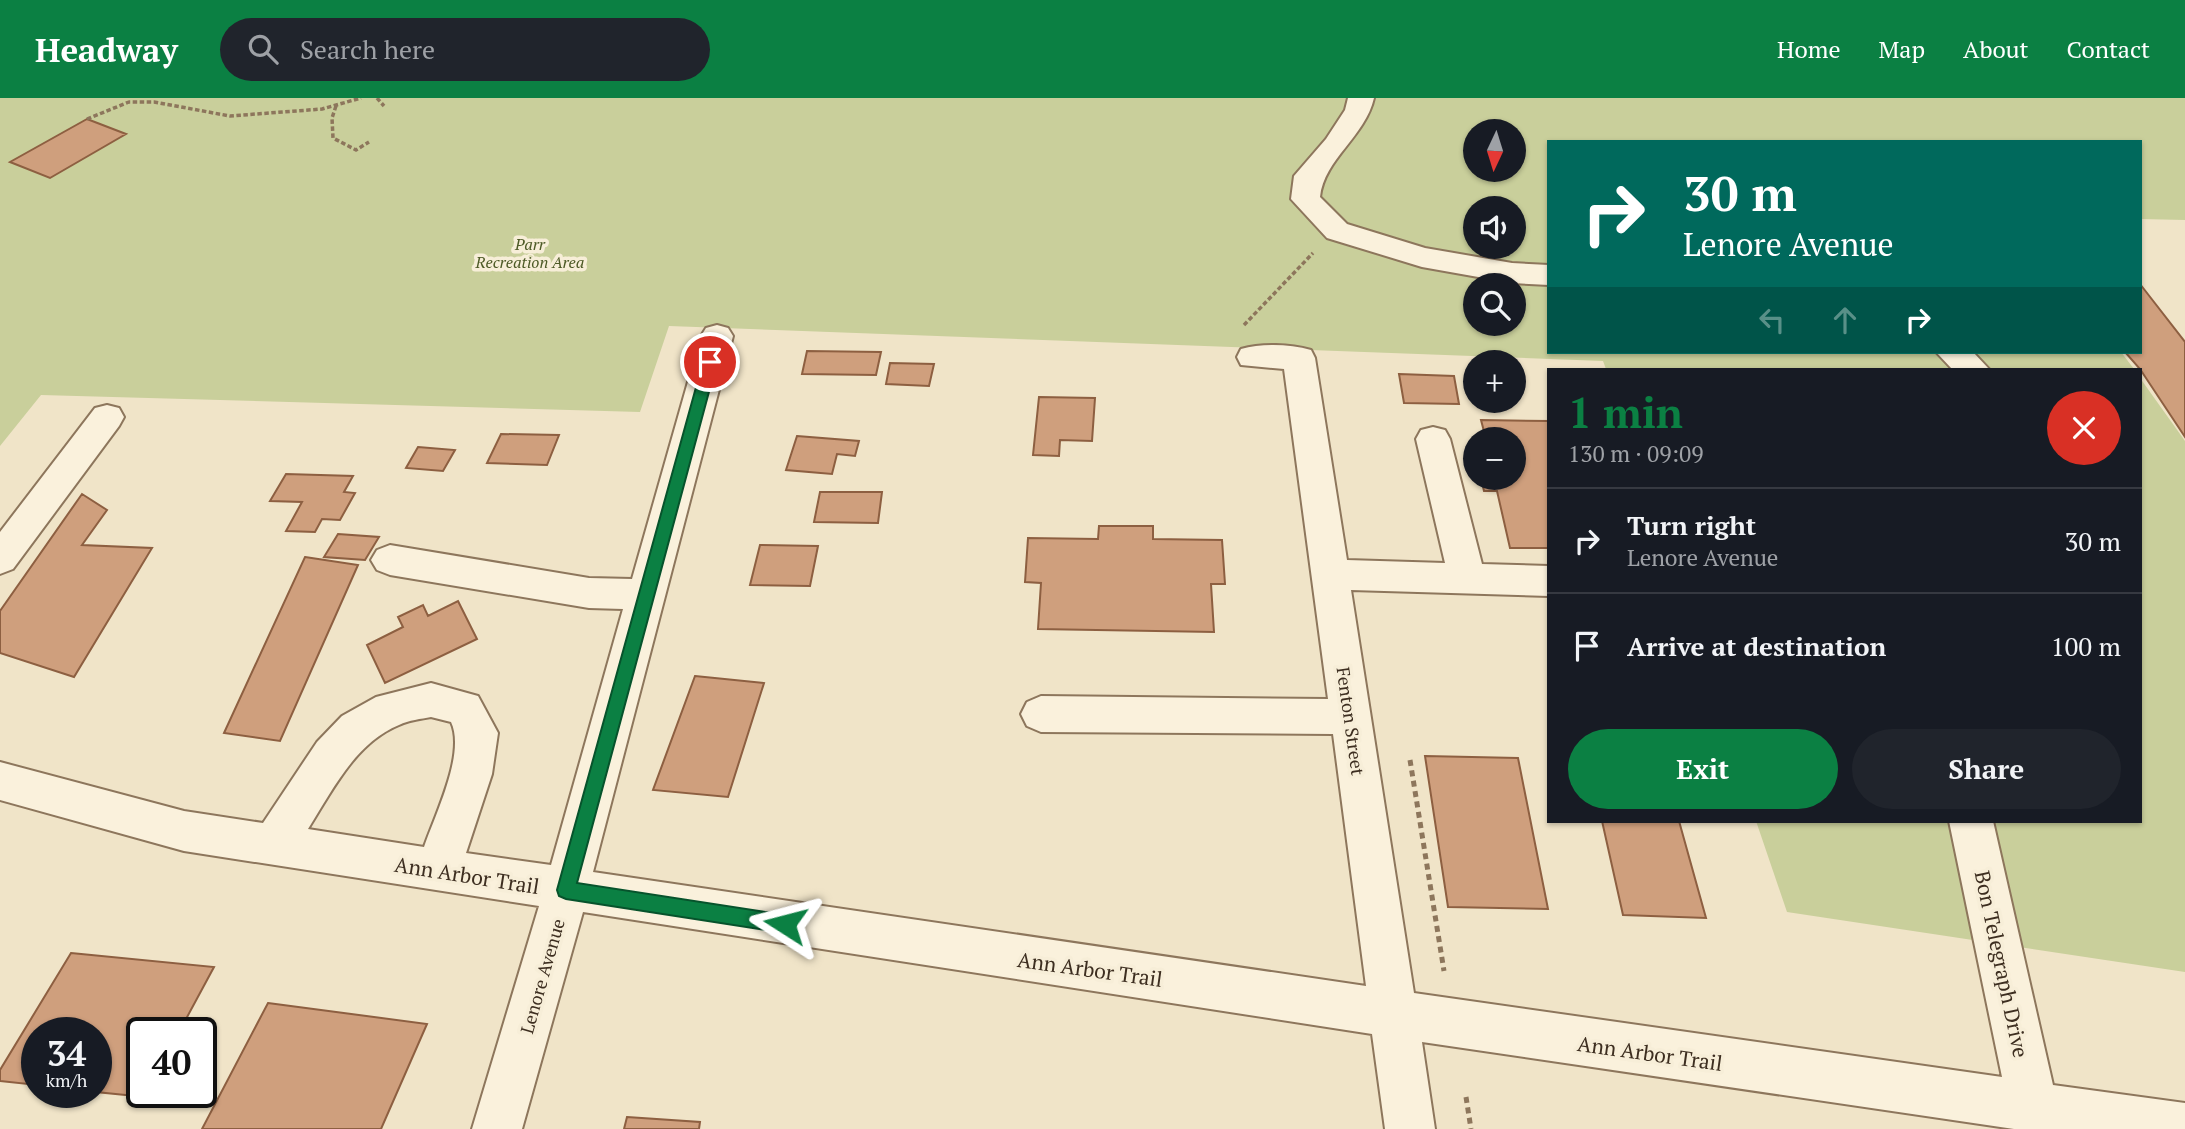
<!DOCTYPE html>
<html lang="en">
<head>
<meta charset="utf-8">
<style>
	:root { --surface:#171b24; --page:#20242c; --text:#f1f3f6; --muted:#9ea1a6; --line:#363941; --accent:#0b8043 }
	body { margin:0; font-family:"PT Serif",serif; background:var(--page); color:var(--text); height:100vh; display:flex; flex-direction:column; font-size:26px; white-space:nowrap }
	* { box-sizing:border-box; margin:0 }
	p { font-size:23px; color:var(--muted) }
	.icon { flex:none; width:38px; height:38px; fill:none; stroke:currentColor; stroke-width:2; stroke-linecap:round; stroke-linejoin:round }
	.map { position:relative; flex:1; overflow:hidden }
	.details { position:absolute; left:1547px; top:270px; width:595px; height:455px; display:flex; flex-direction:column; background:var(--surface); border-radius:0px; box-shadow:0 2px 5px #0004 }
	.details>* { flex:none }
	.hud { position:absolute; left:1547px; top:42px; width:595px; height:214px; border-radius:0px; box-shadow:0 2px 5px #0004; background:#00695c; color:#fff; overflow:hidden }
	.needle { width:46px; rotate:184deg }
	.controls { position:absolute; left:1463px; top:21px; display:grid; gap:14px }
	.controls a { display:grid; place-items:center; width:63px; height:63px; border-radius:50%; background:var(--surface); box-shadow:0 2px 5px #0004; font-size:35px }
	.speed { position:absolute; left:21px; top:919px; display:flex; gap:14px; font-size:35px; font-weight:700; text-align:center }
	.speed>* { display:grid; place-content:center; width:91px; height:91px; border-radius:50%; background:var(--surface); box-shadow:0 2px 5px #0004; line-height:1 }
	.speed small { font-size:18px; font-weight:400 }
	.speed .limit { border:4px solid #111; border-radius:10px; background:#fff; color:#111 }
	.pin { position:absolute; display:grid; place-items:center; width:60px; height:60px; color:#fff; margin:-30px; border:4px solid #fff; border-radius:50%; box-shadow:0 2px 7px #0007 }
	.me { position:absolute; width:77px; margin:-38px; rotate:279deg; stroke-linejoin:round; filter:drop-shadow(0 0 5px #0008) }
	.turn { display:flex; align-items:center; gap:24px; height:147px; padding:0 21px; font-size:32px }
	.turn .icon { width:91px; height:91px; stroke-width:2.5 }
	.turn b { display:block; font-size:49px; line-height:60px }
	.lanes { display:flex; align-items:center; height:66px; padding:0 21px; background:#0003; justify-content:center; gap:35px; direction:ltr }
	.lanes .off { opacity:.35 }
	.round { display:grid; place-items:center; flex:none; width:74px; height:74px; border-radius:37px; background:var(--page) }
	.overview { display:flex; align-items:center; justify-content:space-between; height:119px; padding:0 21px }
	h1 { font-size:42px; font-weight:600; line-height:52px; color:var(--accent) }
	.button { display:flex; gap:14px; margin-top:auto; padding:14px 21px }
	.button a { flex:1; height:80px; border-radius:42px; background:var(--accent); color:#fff; font-size:28px; font-weight:600; line-height:80px; text-align:center }
	.button a+a { background:var(--page); color:var(--text) }
	ul { padding:0; list-style:none }
	li { display:flex; align-items:center; gap:21px; height:105px; padding:0 21px; border-top:2px solid var(--line) }
	li div { flex:1 }
	li b { display:block; font-size:26px }
	li em { font-style:normal }
	header { display:flex; align-items:center; gap:42px; box-sizing:border-box; height:98px; padding:0 35px; background:var(--accent); color:#fff }
	header strong { font-size:33px }
	nav { display:flex; gap:38px; margin-inline-start:auto; font-size:24px }
	.search { width:490px; height:63px; background:var(--page); display:flex; align-items:center; gap:18px; box-sizing:border-box; padding:0 24px; border-radius:38px; color:var(--muted); font-size:26px }
	.map>svg:first-child { display:block }
	.green { fill:#c9cf9b; fill-rule:evenodd }
	.building { fill:#cf9f7d; stroke:#8d5f41; stroke-width:2 }
	.lines { fill:none; stroke-linecap:round; stroke-linejoin:round }
	.minor-casing { stroke:#8d765c; stroke-width:4 }
	.path-far1 { stroke:#8d765c; stroke-width:3.5; stroke-dasharray:4.5 2.5; stroke-linecap:butt }
	.path { stroke:#8d765c; stroke-width:5; stroke-dasharray:6 4.5; stroke-linecap:butt }
	.minor { fill:#faf1dc; fill-rule:evenodd }
	.route { fill:#0b8043; stroke:#07532c; stroke-width:2 }
	.labels { text-anchor:middle; dominant-baseline:central; stroke-width:7; stroke-linejoin:round; paint-order:stroke }
	.far-park-label { font-size:16px; font-style:italic; fill:#4d5a26; stroke:#f7eed8 }
	.street-label { font-size:18px; fill:#3d2e20; stroke:#f7eed8 }
	.near-street-label { font-size:21px; fill:#3d2e20; stroke:#f7eed8 }
</style>
</head>
<body>
<header>
<strong>Headway</strong>
<div class="search"><svg class="icon" aria-label="search" viewBox="0 0 24 24"><circle cx="10" cy="10" r="6"/><path d="M15 15l6 6"/></svg>Search here</div>
<nav><a>Home</a><a>Map</a><a>About</a><a>Contact</a></nav>
</header>
<div class="map">
<svg width="2185" height="1031" viewBox="0 0 2185 1031">
	<rect width="100%" height="100%" fill="#f0e4c8"/>
	<path class="green" d="M 0,0 L 2185,0 L 2185,122 L 2140,121 L 2140,44 L 1549,44 L 1549,254 L 2121,254 L 2134,271 L 1606,271 L 1603,263 L 669,228 L 640,314 L 41,297 L 0,348 ZM 1475,33 L 1514,33 L 1514,72 L 1475,72 ZM 1475,110 L 1514,110 L 1514,149 L 1475,149 ZM 1475,187 L 1514,187 L 1514,226 L 1475,226 Z
		M 2140,280 L 2185,343 L 2185,874 L 1787,814 L 1756,723 L 2140,723 Z"/>
	<path class="building" d="M 87,21 L 126,36 L 50,80 L 10,64 Z
		M 2140,186 L 2185,244 L 2185,339 L 2140,271 L 2125,254 L 2140,254 Z
		M 807,253 L 881,254 L 876,277 L 802,276 Z
		M 890,265 L 934,266 L 929,288 L 886,286 Z
		M 1399,276 L 1454,278 L 1459,306 L 1404,305 Z
		M 1039,299 L 1095,300 L 1092,343 L 1060,342 L 1059,358 L 1033,357 Z
		M 1481,322 L 1549,323 L 1549,450 L 1510,450 L 1497,393 L 1484,393 L 1481,380 L 1514,380 L 1514,341 L 1486,341 Z
		M 501,336 L 559,337 L 547,367 L 487,365 Z
		M 797,338 L 859,343 L 855,358 L 837,356 L 832,376 L 786,372 Z
		M 418,349 L 455,352 L 443,373 L 406,370 Z
		M 286,376 L 353,378 L 344,394 L 355,395 L 340,422 L 322,421 L 315,434 L 286,433 L 302,404 L 270,403 Z
		M 820,394 L 882,394 L 878,425 L 814,424 Z
		M 82,396 L 107,412 L 82,447 L 152,450 L 74,579 L 0,555 L 0,513 Z
		M 1099,428 L 1153,428 L 1153,441 L 1222,442 L 1225,486 L 1211,486 L 1214,534 L 1038,531 L 1041,485 L 1025,484 L 1028,440 L 1098,441 Z
		M 338,436 L 379,439 L 365,462 L 324,459 Z
		M 760,447 L 818,448 L 810,488 L 750,487 Z
		M 305,459 L 358,467 L 280,643 L 224,635 Z
		M 458,503 L 477,541 L 385,585 L 367,547 L 403,529 L 398,519 L 423,507 L 428,518 Z
		M 695,578 L 764,585 L 728,699 L 653,692 Z
		M 1425,658 L 1518,660 L 1548,811 L 1448,809 Z
		M 1602,723 L 1679,723 L 1706,820 L 1623,817 Z
		M 71,855 L 214,869 L 179,934 L 142,934 L 142,994 L 147,994 L 145,999 L 96,994 L 96,934 L 37,934 L 37,987 L 0,983 L 0,972 Z
		M 268,905 L 427,926 L 381,1031 L 202,1031 Z
		M 627,1019 L 700,1024 L 699,1031 L 624,1031 Z"/>
	<g class="lines">
		<defs>
			<path id="minor" d="M 1348,0 L 1374,0 C 1365,39 1324,61 1320,99 L 1347,126 L 1425,150 L 1512,165 L 1549,167 L 1549,187 L 1512,185 L 1422,169 L 1327,140 L 1291,101 L 1294,78 L 1326,41 L 1345,12 Z
				M 717,227 L 728,230 L 733,238 L 593,774 L 1366,888 L 1333,636 L 1041,634 L 1027,628 L 1021,616 L 1027,604 L 1041,598 L 1328,601 L 1284,271 L 1241,267 L 1237,259 L 1241,251 C 1262,245 1290,246 1311,252 L 1315,260 L 1347,462 L 1445,465 L 1416,341 L 1421,332 L 1433,329 L 1445,332 L 1450,341 L 1482,466 L 1549,468 L 1549,498 L 1351,492 L 1414,895 L 2002,979 L 1949,723 L 1993,723 L 2053,987 L 2185,1005 L 2185,1031 L 2014,1031 L 1422,944 L 1435,1031 L 1385,1031 L 1372,936 L 583,814 L 522,1031 L 472,1031 L 539,808 L 184,753 L 0,702 L 0,664 L 184,713 L 263,725 L 317,644 L 342,618 L 376,599 L 431,585 L 478,598 L 498,635 L 492,676 L 466,755 L 551,767 L 623,511 L 589,510 L 390,477 L 377,472 L 371,462 L 377,452 L 390,447 L 589,480 L 632,481 L 701,238 L 706,230 ZM 431,619 L 451,624 C 466,655 435,717 424,749 L 308,731 C 332,693 355,645 399,627 C 409,622 421,621 431,619 Z
				M 1936,254 L 1973,254 L 1989,271 L 1952,271 Z
				M 107,307 L 119,310 L 124,319 L 119,328 L 13,471 L 0,476 L 0,434 L 95,310 Z"/>
		</defs>
		<use href="#minor" class="minor-casing"/>
		<path class="path-far1" d="M 377,0 L 384,8
			M 336,8 L 332,20 L 333,40 L 356,52 L 369,44
			M 87,21 L 129,4 L 154,4 L 230,18 L 322,11 L 361,0
			M 1244,227 L 1313,155"/>
		<path class="path" d="M 1410,662 L 1444,873
			M 1466,999 L 1471,1031"/>
		<use href="#minor" class="minor"/>
	</g>
	<path class="route" d="M 710,259 L 717,264 L 577,785 L 785,817 L 792,819 L 795,826 L 792,832 L 785,835 L 566,801 L 559,798 L 557,792 L 703,264 Z"/>
	<g class="labels">
		<g class="far-park-label">
			<text x="530" y="146">Parr<tspan x="530" dy="18">Recreation Area</tspan></text>
		</g>
		<g class="street-label">
			<text transform="translate(1351 623) rotate(82)">Fenton Street</text>
			<text transform="translate(542 878) rotate(-74)">Lenore Avenue</text>
		</g>
		<g class="near-street-label">
			<text transform="translate(467 777) rotate(9)">Ann Arbor Trail</text>
			<text transform="translate(2002 866) rotate(78)">Bon Telegraph Drive</text>
			<text transform="translate(1090 871) rotate(8)">Ann Arbor Trail</text>
			<text transform="translate(1650 955) rotate(8)">Ann Arbor Trail</text>
		</g>
	</g>
</svg>
<div class="controls">
<a><svg class="needle" viewBox="-14 -14 28 28"><path d="M0-13l5 13h-10z" fill="#e53935"/><path d="M0 13l5-13h-10z" fill="#9ea1a6"/></svg></a>
<a><svg class="icon" aria-label="sound" viewBox="0 0 24 24"><path d="M4 9h4l5-4v14l-5-4H4zM17 9q2 3 0 6"/></svg></a>
<a><svg class="icon" aria-label="search" viewBox="0 0 24 24"><circle cx="10" cy="10" r="6"/><path d="M15 15l6 6"/></svg></a>
<a>+</a>
<a>−</a>
</div>
<div class="speed"><div>34<small>km/h</small></div><div class="limit">40</div></div>
<div class="pin" style="left:710px;top:264px;background:#d93025"><svg class="icon" aria-label="arrive" viewBox="0 0 24 24"><path d="M6 21V4h12l-3 4 3 4H6"/></svg></div>
<svg class="me" style="left:785px;top:826px" viewBox="-20 -20 40 40"><path d="M0-17L14 15 0 8-14 15z" fill="#0b8043" stroke="#fff" stroke-width="4"/></svg>
<div class="hud">
<div class="turn"><svg class="icon" aria-label="right" viewBox="0 0 24 24"><path d="M7 20v-9h11M14 6l5 5-5 5"/></svg><div><b>30 m</b>Lenore Avenue</div></div>
<div class="lanes"><svg class="icon off" aria-label="left" viewBox="0 0 24 24"><path d="M17 20v-9H6M10 6l-5 5 5 5"/></svg><svg class="icon off" aria-label="ahead" viewBox="0 0 24 24"><path d="M12 20V5M6 11l6-6 6 6"/></svg><svg class="icon" aria-label="right" viewBox="0 0 24 24"><path d="M7 20v-9h11M14 6l5 5-5 5"/></svg></div>
</div>
<section class="details">
<div class="overview"><div><h1>1 min</h1><p>130 m · 09:09</p></div><a class="round" style="background:#d93025;color:#fff"><svg class="icon" aria-label="close" viewBox="0 0 24 24"><path d="M6 6l12 12M18 6L6 18"/></svg></a></div>
<ul>
<li><svg class="icon" aria-label="right" viewBox="0 0 24 24"><path d="M7 20v-9h11M14 6l5 5-5 5"/></svg><div><b>Turn right</b><p>Lenore Avenue</p></div><em>30 m</em></li>
<li><svg class="icon" aria-label="arrive" viewBox="0 0 24 24"><path d="M6 21V4h12l-3 4 3 4H6"/></svg><div><b>Arrive at destination</b></div><em>100 m</em></li>
</ul>
<div class="button"><a>Exit</a><a>Share</a></div>
</section>
</div>
</body>
</html>
